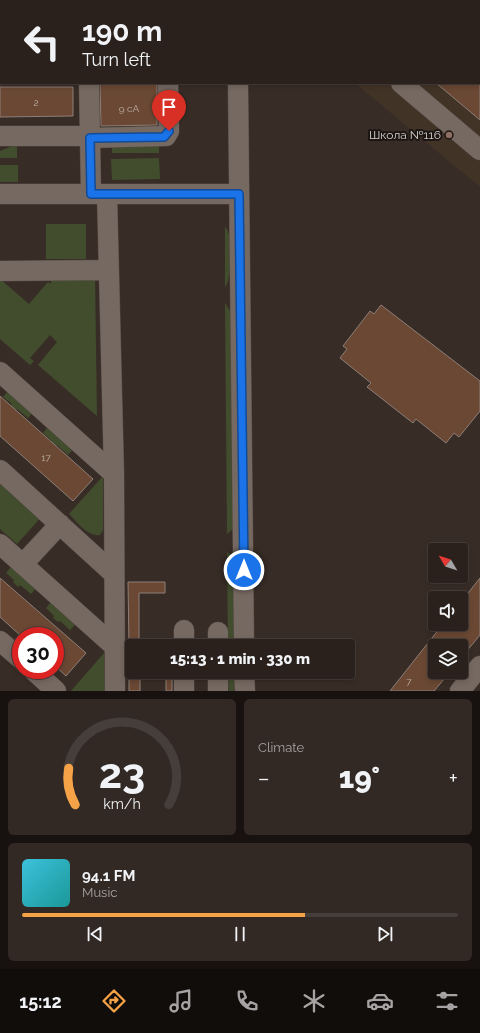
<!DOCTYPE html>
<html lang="en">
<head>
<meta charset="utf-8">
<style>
  :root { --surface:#2a211c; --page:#322925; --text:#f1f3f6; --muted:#a5a3a3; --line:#463e3b; --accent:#f5a346 }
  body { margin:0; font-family:Raleway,sans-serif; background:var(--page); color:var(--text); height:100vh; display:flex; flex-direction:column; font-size:15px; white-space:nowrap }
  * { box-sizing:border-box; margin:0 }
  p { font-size:13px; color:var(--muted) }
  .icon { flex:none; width:22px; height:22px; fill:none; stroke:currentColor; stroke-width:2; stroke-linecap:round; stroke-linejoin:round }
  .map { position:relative; height:691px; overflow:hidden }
  .details { display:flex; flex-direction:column; gap:8px; padding:8px; background:#17120f; flex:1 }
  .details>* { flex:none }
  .banner { position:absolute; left:0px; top:0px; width:480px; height:84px; box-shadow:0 2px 6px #0003,0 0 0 1px var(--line); background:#2a211c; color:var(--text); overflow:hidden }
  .needle { width:26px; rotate:309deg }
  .controls { position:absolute; left:428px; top:543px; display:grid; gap:8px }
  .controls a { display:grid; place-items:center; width:40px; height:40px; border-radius:4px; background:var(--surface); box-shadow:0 2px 6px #0003,0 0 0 1px var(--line); font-size:20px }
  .speed { position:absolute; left:12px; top:627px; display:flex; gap:8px; font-size:20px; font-weight:700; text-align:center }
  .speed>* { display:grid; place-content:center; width:52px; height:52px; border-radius:50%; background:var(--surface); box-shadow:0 2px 6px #0003,0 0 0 1px var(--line); line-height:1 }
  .speed .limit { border:6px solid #d22; background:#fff; color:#111 }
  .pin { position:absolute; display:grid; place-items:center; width:34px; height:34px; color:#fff; margin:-41px -17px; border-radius:50% 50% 50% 0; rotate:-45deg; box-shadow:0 0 4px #0007 }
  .pin .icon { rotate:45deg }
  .me { position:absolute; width:44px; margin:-22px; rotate:0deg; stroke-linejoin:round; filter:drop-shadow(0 0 3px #0008) }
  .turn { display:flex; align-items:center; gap:14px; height:84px; padding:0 16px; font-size:18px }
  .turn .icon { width:52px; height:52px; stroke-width:2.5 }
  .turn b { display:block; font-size:28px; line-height:34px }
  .big { font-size:30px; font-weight:800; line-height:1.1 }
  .details .tile { flex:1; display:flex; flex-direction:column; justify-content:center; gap:6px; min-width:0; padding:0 14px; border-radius:6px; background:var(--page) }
  .details .dial { align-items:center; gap:0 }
  .dial svg { height:104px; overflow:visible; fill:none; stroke:var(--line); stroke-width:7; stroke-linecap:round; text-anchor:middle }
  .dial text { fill:var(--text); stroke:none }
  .song { display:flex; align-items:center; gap:12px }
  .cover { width:48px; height:48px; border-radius:6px; background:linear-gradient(135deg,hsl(190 70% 55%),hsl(180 70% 35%)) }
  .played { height:4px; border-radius:2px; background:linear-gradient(90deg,var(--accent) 65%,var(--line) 65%) }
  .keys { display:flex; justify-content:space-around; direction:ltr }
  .heat { display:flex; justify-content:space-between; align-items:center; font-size:22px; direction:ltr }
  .details .tiles { flex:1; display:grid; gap:8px; grid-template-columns:1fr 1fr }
  .tile:last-child { grid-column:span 2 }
  .trip { position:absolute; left:125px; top:639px; width:230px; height:40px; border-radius:4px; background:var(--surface); box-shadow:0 2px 6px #0003,0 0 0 1px var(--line); font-weight:800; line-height:40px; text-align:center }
  .menu { display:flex; height:64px; justify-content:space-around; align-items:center; background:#110d0b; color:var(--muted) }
  .menu .icon { width:28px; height:28px }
  .menu .active { color:var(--accent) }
  .menu b { font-size:18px; color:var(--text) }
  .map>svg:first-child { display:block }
  .education { fill:#423327 }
  .green { fill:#414d2d }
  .building { fill:#6a4834; stroke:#8d7f78 }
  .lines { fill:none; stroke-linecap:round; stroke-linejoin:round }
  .minor-casing { stroke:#534944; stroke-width:21 }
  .minor { stroke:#766962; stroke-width:20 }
  .route-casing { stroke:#114b97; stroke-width:10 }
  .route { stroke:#1a73e8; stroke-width:7 }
  .education-dot { fill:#8d6e63; stroke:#1b1613; stroke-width:1.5 }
  .labels { text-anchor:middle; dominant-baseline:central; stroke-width:4; stroke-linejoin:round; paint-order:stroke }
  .number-label { font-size:10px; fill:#bcaea5 }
  .poi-label { font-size:12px; fill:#d7d0cb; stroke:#1b1613; text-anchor:end }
</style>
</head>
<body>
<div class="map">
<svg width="480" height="691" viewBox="0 0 480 691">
  <rect width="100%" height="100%" fill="#382c26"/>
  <path class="education" d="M275,0H480V187L355,83H479V1Z"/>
  <path class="green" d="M112,141H159V153H112Z
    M17,144V158H0V151Z
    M159,158L160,179L112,180L111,159Z
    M0,165H18V182H0Z
    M46,224H86V259H46Z
    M225,227C233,232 232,280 225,287Z
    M95,276L97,416L38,365L57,342L50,335L30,358L34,361L30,365L0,339V279L29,304L48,282L51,284V277Z
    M225,303L231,313L233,529L227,534Z
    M8,391L33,412L28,418L17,409L15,411L10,406L12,404L3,397Z
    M48,427L73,449L68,455L57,445L56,447L50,442L52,441L43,433Z
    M0,476L43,515L17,544L0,529Z
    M103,476V530L100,535C88,537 77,522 69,514Z
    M227,552L233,556L234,646H228Z
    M11,567L36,588L31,594L20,585L18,587L13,582L14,580L6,573Z
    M51,602L76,624L70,630L60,621L58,622L53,618L54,616L46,608Z
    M104,653L105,691H71Z
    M228,672H234V691H229Z"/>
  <path class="building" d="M100,83H157V125L101,126Z
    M436,83H480V120Z
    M0,87H73V116L0,117Z
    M381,305L480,381V411L459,437L454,433L446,443L416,419L413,423L367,387L371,383L340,358L347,349L343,346L370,311L374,314Z
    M0,396L93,479L73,501L0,436Z
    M0,578L86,653L66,676L55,666V636H21L0,617Z
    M480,578V635L461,658V646H435V672H450L434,691H390L443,624H461V602Z
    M128,582H165V593H139V646H129Z
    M129,672H140V691H129Z
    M166,672H172V691H166Z"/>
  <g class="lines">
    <g class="minor-casing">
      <path id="minor" d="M88,0V1
        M238,0V1
        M305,1L306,0
        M0,61H1
        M89,83L91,194
        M238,83L244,646
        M401,83L480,150
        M0,136H90
        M90,138L166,136L169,131L168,83
        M0,194H239
        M107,194L114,474L115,691
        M0,271L109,270
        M0,372L114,474
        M0,470L113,573
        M0,544L114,646
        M23,564L60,524
        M184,630V646
        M218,632V646
        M0,641L21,659
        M33,670L56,691
        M184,672V691
        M218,672V691
        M244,672L245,691
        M460,691L480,666"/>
    </g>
    <use href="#minor" class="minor"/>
  </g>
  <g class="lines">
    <g class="route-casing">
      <path id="route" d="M169,131L164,137L90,138L91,194H239L244,570"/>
    </g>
    <use href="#route" class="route"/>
  </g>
  <circle class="education-dot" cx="449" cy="135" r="4"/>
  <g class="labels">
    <g class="number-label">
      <text x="36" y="102">2</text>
      <text x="129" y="108">9 сА</text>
      <text x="46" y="457">17</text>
      <text x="409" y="681">7</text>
    </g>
    <g class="poi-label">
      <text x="441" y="135">Школа №116</text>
    </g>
  </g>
</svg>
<div class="controls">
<a><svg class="needle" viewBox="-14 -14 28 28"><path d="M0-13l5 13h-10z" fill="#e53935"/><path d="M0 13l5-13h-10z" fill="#a5a3a3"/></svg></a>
<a><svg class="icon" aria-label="sound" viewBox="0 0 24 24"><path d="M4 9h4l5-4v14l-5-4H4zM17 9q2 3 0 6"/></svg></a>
<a><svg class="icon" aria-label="layers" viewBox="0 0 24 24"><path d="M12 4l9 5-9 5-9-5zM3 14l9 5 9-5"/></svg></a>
</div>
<div class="speed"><div class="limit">30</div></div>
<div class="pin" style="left:169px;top:131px;background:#d93025"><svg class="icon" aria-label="arrive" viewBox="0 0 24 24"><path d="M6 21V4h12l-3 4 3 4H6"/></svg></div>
<svg class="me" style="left:244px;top:570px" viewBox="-20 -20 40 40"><circle r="17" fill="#1a73e8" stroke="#fff" stroke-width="3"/><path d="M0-11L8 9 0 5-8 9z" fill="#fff"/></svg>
<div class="trip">15:13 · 1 min · 330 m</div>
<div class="banner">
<div class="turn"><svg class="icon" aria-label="left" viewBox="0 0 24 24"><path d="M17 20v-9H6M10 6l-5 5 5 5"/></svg><div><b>190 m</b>Turn left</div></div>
</div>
</div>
<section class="details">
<div class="tiles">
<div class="tile dial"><svg viewBox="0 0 100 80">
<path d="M14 69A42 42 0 1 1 86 69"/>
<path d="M14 69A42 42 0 0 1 9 41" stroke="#f5a346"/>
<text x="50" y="56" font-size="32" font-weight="700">23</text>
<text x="50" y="72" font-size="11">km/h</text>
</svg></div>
<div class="tile"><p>Climate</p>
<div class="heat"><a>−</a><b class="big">19°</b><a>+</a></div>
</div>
<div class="tile">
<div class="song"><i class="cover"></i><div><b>94.1 FM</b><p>Music</p></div></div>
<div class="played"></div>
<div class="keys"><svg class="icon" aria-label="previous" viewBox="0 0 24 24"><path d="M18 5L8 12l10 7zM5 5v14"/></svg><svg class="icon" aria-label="pause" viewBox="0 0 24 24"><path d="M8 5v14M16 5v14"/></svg><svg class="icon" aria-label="next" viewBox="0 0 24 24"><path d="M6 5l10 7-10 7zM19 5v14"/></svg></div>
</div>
</div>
</section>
<nav class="menu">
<b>15:12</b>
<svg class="icon active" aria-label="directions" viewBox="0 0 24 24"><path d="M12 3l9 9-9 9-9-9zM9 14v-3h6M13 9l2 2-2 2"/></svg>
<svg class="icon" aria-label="music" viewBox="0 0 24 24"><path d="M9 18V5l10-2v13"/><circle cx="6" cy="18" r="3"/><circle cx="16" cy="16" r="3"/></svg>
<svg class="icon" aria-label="phone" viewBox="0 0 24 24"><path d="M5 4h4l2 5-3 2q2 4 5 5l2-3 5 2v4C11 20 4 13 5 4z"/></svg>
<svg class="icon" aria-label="climate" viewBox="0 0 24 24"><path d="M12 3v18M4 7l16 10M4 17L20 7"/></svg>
<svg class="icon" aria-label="car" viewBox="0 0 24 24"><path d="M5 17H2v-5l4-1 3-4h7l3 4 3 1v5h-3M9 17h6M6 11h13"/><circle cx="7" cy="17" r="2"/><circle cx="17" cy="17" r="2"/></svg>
<svg class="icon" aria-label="filters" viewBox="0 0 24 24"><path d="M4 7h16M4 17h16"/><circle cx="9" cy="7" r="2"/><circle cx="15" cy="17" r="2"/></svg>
</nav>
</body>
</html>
